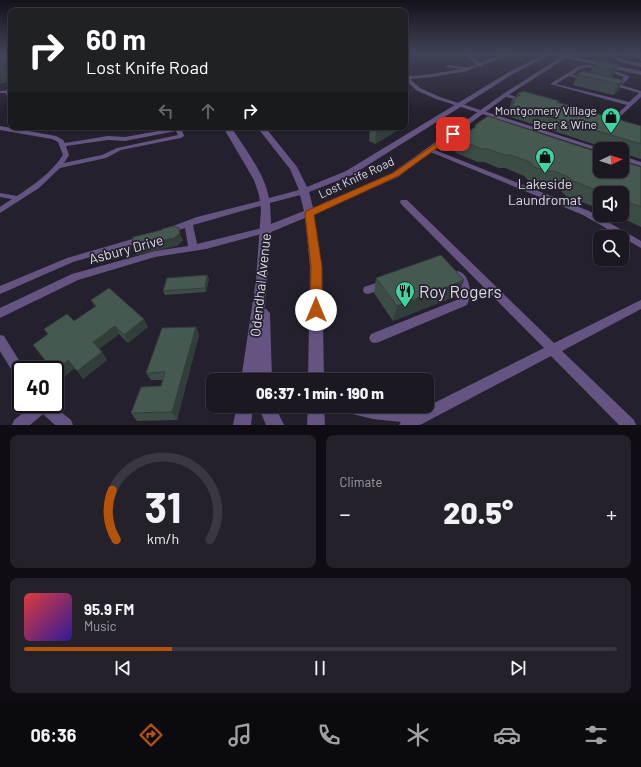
<!DOCTYPE html>
<html lang="en">
<head>
<meta charset="utf-8">
<style>
  :root { --surface:#1c1822; --page:#25212a; --text:#f1f3f6; --muted:#a0a0a5; --line:#3a3740; --accent:#b45309 }
  body { margin:0; font-family:Barlow,sans-serif; background:var(--page); color:var(--text); height:100vh; display:flex; flex-direction:column; font-size:15px; white-space:nowrap }
  * { box-sizing:border-box; margin:0 }
  p { font-size:13px; color:var(--muted) }
  .icon { flex:none; width:22px; height:22px; fill:none; stroke:currentColor; stroke-width:2; stroke-linecap:round; stroke-linejoin:round }
  .map { position:relative; height:425px; overflow:hidden }
  .details { display:flex; flex-direction:column; gap:10px; padding:10px; background:#0f0d13; flex:1 }
  .details>* { flex:none }
  .guide { position:absolute; left:8px; top:8px; width:400px; height:122px; border-radius:8px; box-shadow:0 1px 3px #0004,0 0 0 1px var(--line); background:#202124; color:#fff; overflow:hidden }
  .needle { width:26px; rotate:86deg }
  .fabs { position:absolute; left:593px; top:142px; display:grid; gap:8px }
  .fabs a { display:grid; place-items:center; width:36px; height:36px; border-radius:8px; background:var(--surface); box-shadow:0 1px 3px #0004,0 0 0 1px var(--line); font-size:20px }
  .speed { position:absolute; left:12px; top:361px; display:flex; gap:8px; font-size:20px; font-weight:700; text-align:center }
  .speed>* { display:grid; place-content:center; width:52px; height:52px; border-radius:50%; background:var(--surface); box-shadow:0 1px 3px #0004,0 0 0 1px var(--line); line-height:1 }
  .speed .limit { border:2px solid #111; border-radius:6px; background:#fff; color:#111 }
  .pin { position:absolute; display:grid; place-items:center; width:34px; height:34px; color:#fff; margin:-17px; border-radius:8px; box-shadow:0 2px 6px #0006 }
  .me { position:absolute; width:44px; margin:-22px; rotate:0deg; stroke-linejoin:round; filter:drop-shadow(0 0 3px #0008) }
  .turn { display:flex; align-items:center; gap:14px; height:84px; padding:0 12px; font-size:18px }
  .turn .icon { width:52px; height:52px; stroke-width:2.5 }
  .turn b { display:block; font-size:28px; line-height:34px }
  .lanes { display:flex; align-items:center; height:38px; padding:0 12px; background:#0003; justify-content:center; gap:20px; direction:ltr }
  .lanes .off { opacity:.35 }
  .big { font-size:30px; font-weight:800; line-height:1.1 }
  .details .tile { flex:1; display:flex; flex-direction:column; justify-content:center; gap:6px; min-width:0; padding:0 14px; border-radius:8px; background:var(--page) }
  .details .dial { align-items:center; gap:0 }
  .dial svg { height:104px; overflow:visible; fill:none; stroke:var(--line); stroke-width:7; stroke-linecap:round; text-anchor:middle }
  .dial text { fill:var(--text); stroke:none }
  .song { display:flex; align-items:center; gap:12px }
  .cover { width:48px; height:48px; border-radius:6px; background:linear-gradient(135deg,hsl(0 70% 55%),hsl(250 70% 35%)) }
  .played { height:4px; border-radius:2px; background:linear-gradient(90deg,var(--accent) 25%,var(--line) 25%) }
  .keys { display:flex; justify-content:space-around; direction:ltr }
  .heat { display:flex; justify-content:space-between; align-items:center; font-size:22px; direction:ltr }
  .details .tiles { flex:1; display:grid; gap:10px; grid-template-columns:1fr 1fr }
  .tile:last-child { grid-column:span 2 }
  .trip { position:absolute; left:206px; top:373px; width:228px; height:40px; border-radius:8px; background:var(--surface); box-shadow:0 1px 3px #0004,0 0 0 1px var(--line); font-weight:800; line-height:40px; text-align:center }
  .tabs { display:flex; height:64px; justify-content:space-around; align-items:center; background:#0b0a0e; color:var(--muted) }
  .tabs .icon { width:28px; height:28px }
  .tabs .selected { color:var(--accent) }
  .tabs b { font-size:18px; color:var(--text) }
  .map>svg:first-child { display:block }
  .lines { fill:none; stroke-linecap:round; stroke-linejoin:round }
  .service { fill:#655481; fill-rule:evenodd }
  .minor { fill:#655481; fill-rule:evenodd }
  .tertiary { fill:#655481; fill-rule:evenodd }
  .wall { fill:#3c4d46 }
  .shaded-wall { fill:#313e39 }
  .building { fill:#465951; stroke:#313e39 }
  .route { fill:#b45309; stroke:#753606 }
  .labels { text-anchor:middle; dominant-baseline:central; stroke-width:3.5; stroke-linejoin:round; paint-order:stroke }
  .far-poi-label { font-size:12px; fill:#dedbe4; stroke:#25202e; text-anchor:end }
  .far-street-label { font-size:12px; fill:#dedbe4; stroke:#25202e }
  .poi-label { font-size:14px; fill:#dedbe4; stroke:#25202e }
  .street-label { font-size:14px; fill:#dedbe4; stroke:#25202e }
  .near-poi-label { font-size:17px; fill:#dedbe4; stroke:#25202e; text-anchor:start }
</style>
</head>
<body>
<div class="map">
<svg width="641" height="425" viewBox="0 0 641 425">
  <rect width="100%" height="100%" fill="#25202e"/>
  <g class="lines">
    <path class="service" d="M463,54H468L480,63L503,54H509L483,65L482,67L479,66L469,70L468,71L432,77L410,79L420,88L440,97L602,149H600V152L598,151L436,99L416,90L405,79V77L432,74L461,69L446,67L447,65C460,66 464,69 477,65Z
      M589,65L615,71L629,76V78L621,85L641,91V97L610,126L605,125L627,105L550,84L579,66ZM589,67L613,73L624,77L617,84L611,83L609,84L639,93L629,102L556,84L569,76L588,80V78L572,75L581,68Z
      M9,90H11V96L6,95V93H0V91Z
      M503,94H507L528,101L526,102L503,96Z
      M0,126L56,136L63,140L65,143L108,136L125,137L175,128L174,127L181,128L184,136L181,138L121,150L106,158L60,168L39,188L0,213V207L12,199L0,197V193L17,196C35,184 51,173 63,155L58,142L52,139L0,130ZM176,131L178,135L117,148L102,155L64,163L69,155L66,146L108,140L125,141Z
      M430,148L589,211L641,241V248L583,215L428,151V149Z
      M622,156L641,162V166L622,160Z
      M264,200H267L268,202L267,204L193,225L197,244L266,227L269,228L270,230L269,232L206,249L155,257L78,280L0,318V308L72,274L155,251L188,246L185,228L168,234L165,233L164,231L165,229L197,217Z
      M401,200H407L554,343L641,300V309L562,351L634,420L636,425H619L551,356L420,425H399L401,422L373,419L340,411L338,406H380L420,410L544,348L401,204L400,202Z
      M143,236L146,237L147,239L146,241L73,262L0,294V286L67,258Z
      M458,271C471,275 472,295 467,305L379,342L375,343L371,342L369,338L371,334L459,299L460,288L453,275L455,272Z
      M385,280L389,281L390,284L389,287L368,294L364,293L363,290L364,287Z
      M0,335L4,336L25,370H21V381L17,379L0,351Z
      M34,404H51L71,420L73,425H55L43,414L30,425H12L14,420Z"/>
    <path class="minor" d="M607,54H613L624,60L641,63V67L620,62Z"/>
    <path class="tertiary" d="M545,54H552L513,74L352,175L309,192L313,208L392,173L503,94L561,57V55L571,54L569,56L641,71V75L566,58L507,96L398,177L314,214L322,267L324,380H308L310,267L305,218L271,232L265,308L270,313L272,380H241L256,280L261,210L259,195L254,180L223,127H231C245,149 264,172 269,198L299,190L290,169L257,127H265L297,167L307,187L346,171L509,72ZM300,195L304,211L271,224L270,203Z
      M237,406H253L251,425H233Z
      M258,406H275L284,425H266Z
      M308,406H324L325,425H307Z"/>
  </g>
  <path class="wall" d="M628,54H641V60L626,57Z
    M619,65L614,75L611,78L623,80L618,91L613,95L573,85L577,75L590,73L593,66Z
    M517,94L559,101L558,103L641,126V159L622,153V149H609L507,116L512,100L516,98Z
    M475,125L641,167V227L631,222L614,215H622V193H600V209L566,196L561,191L547,185H539L528,180L524,176L505,168H499L484,162H478L456,153L454,149L458,136L474,128Z
    M372,127H400V129L375,144L369,141L370,128Z
    M207,275L209,279L206,292L165,295L163,291Z
    M376,278L459,295L393,321L374,293Z
    M91,300L148,327L128,343L119,334L99,349L107,360L83,379L75,368L61,379L74,321L95,307Z
    M196,327L199,335L177,420L137,421L131,413L161,386L163,380H151L146,373Z"/>
  <path class="shaded-wall" d="M11,58V81L0,84V63Z
    M619,65L614,75L607,80L612,70Z
    M623,80L618,91L613,95L619,84Z
    M384,127H400V129L375,144L376,131Z
    M180,233L183,241L177,246L136,255L132,247Z
    M207,275L209,279L206,292L205,288Z
    M464,280L459,295L393,321L397,306Z
    M144,319L148,327L128,343L124,335Z
    M115,326L119,334L98,350L93,342Z
    M196,327L199,335L177,420L172,412Z
    M102,352L107,360L83,379L77,371Z
    M68,360L75,368L61,379L55,372V371Z"/>
  <path class="building" d="M0,54H11V58L0,63Z
    M601,61L619,65L612,70L593,66Z
    M582,71L623,80L619,84L577,75Z
    M523,91L559,101L557,102L641,126V144L511,105L515,102L512,100L520,95L517,94Z
    M488,116L600,153V171H622V161L641,167V207L622,200V193H603L573,181L568,177L554,171H546L534,167L530,162L510,155H504L488,149H482L460,140L458,136L476,127L475,125Z
    M372,127H384L376,131L370,128Z
    M173,226L179,228L180,233L174,238L132,247L133,237L162,230V229Z
    M441,255L464,280L397,306L376,278Z
    M207,275L205,288L163,291L167,278Z
    M109,288L144,319L124,335L115,326L93,342L102,352L77,371L68,360L55,371V370H53L33,345L48,334L44,329L67,314L74,321L96,306L91,300Z
    M196,327L172,412L131,413L141,387L161,386L165,372L146,373L162,328Z"/>
  <linearGradient id="sky" x2="0" y2="1"><stop stop-color="#141219"/><stop offset="0.47" stop-color="#404257"/><stop offset="1" stop-color="#404257" stop-opacity="0"/></linearGradient>
  <rect width="641" height="114" fill="url(#sky)"/>
  <path class="route" d="M451,133L457,134L398,176L314,215L322,267V310L320,313L316,315L312,313L310,310L311,267L305,214L306,211L393,173Z"/>
  <defs>
    <g id="shop-pin" transform="scale(1)"><path d="M0 17L-7.5 6A9.5 9.5 0 1 1 7.5 6Z" fill="#3fd4a2" stroke="#25202e"/><path d="M-5-2.5h2.3a2.7 3.5 0 0 1 5.4 0H5L5.5 6h-11ZM-1.5-2.5h3a1.5 2.3 0 0 0-3 0Z" fill="#111"/></g>
    <g id="restaurant-pin" transform="scale(1)"><path d="M0 17L-7.5 6A9.5 9.5 0 1 1 7.5 6Z" fill="#3fd4a2" stroke="#25202e"/><path d="M-5-6h1v4h1v-4h1v4h1v-4h1v5L-1.5 .5V6h-2V.5L-5-1ZM5-6V6H3V1.5H1.5Q1.5-4 5-6Z" fill="#111"/></g>
  </defs>
  <g fill-rule="evenodd">
    <use href="#shop-pin" x="611" y="117"/>
    <use href="#shop-pin" x="545" y="157"/>
    <use href="#restaurant-pin" x="405" y="291"/>
  </g>
  <g class="labels">
    <g class="far-poi-label">
      <text x="597" y="110">Montgomery Village<tspan x="597" dy="14">Beer &amp; Wine</tspan></text>
    </g>
    <g class="far-street-label">
      <text transform="translate(356 177) rotate(-25)">Lost Knife Road</text>
    </g>
    <g class="poi-label">
      <text x="545" y="183">Lakeside<tspan x="545" dy="16">Laundromat</tspan></text>
    </g>
    <g class="street-label">
      <text transform="translate(126 249) rotate(-15)">Asbury Drive</text>
      <text transform="translate(260 285) rotate(-84)">Odendhal Avenue</text>
    </g>
    <g class="near-poi-label">
      <text x="419" y="291">Roy Rogers</text>
    </g>
  </g>
</svg>
<div class="fabs">
<a><svg class="needle" viewBox="-14 -14 28 28"><path d="M0-13l5 13h-10z" fill="#e53935"/><path d="M0 13l5-13h-10z" fill="#a0a0a5"/></svg></a>
<a><svg class="icon" aria-label="sound" viewBox="0 0 24 24"><path d="M4 9h4l5-4v14l-5-4H4zM17 9q2 3 0 6"/></svg></a>
<a><svg class="icon" aria-label="search" viewBox="0 0 24 24"><circle cx="10" cy="10" r="6"/><path d="M15 15l6 6"/></svg></a>
</div>
<div class="speed"><div class="limit">40</div></div>
<div class="pin" style="left:453px;top:134px;background:#d93025"><svg class="icon" aria-label="arrive" viewBox="0 0 24 24"><path d="M6 21V4h12l-3 4 3 4H6"/></svg></div>
<svg class="me" style="left:316px;top:310px" viewBox="-20 -20 40 40"><circle r="19" fill="#fff"/><path d="M0-13L10 11 0 6-10 11z" fill="#b45309"/></svg>
<div class="trip">06:37 · 1 min · 190 m</div>
<div class="guide">
<div class="turn"><svg class="icon" aria-label="right" viewBox="0 0 24 24"><path d="M7 20v-9h11M14 6l5 5-5 5"/></svg><div><b>60 m</b>Lost Knife Road</div></div>
<div class="lanes"><svg class="icon off" aria-label="left" viewBox="0 0 24 24"><path d="M17 20v-9H6M10 6l-5 5 5 5"/></svg><svg class="icon off" aria-label="ahead" viewBox="0 0 24 24"><path d="M12 20V5M6 11l6-6 6 6"/></svg><svg class="icon" aria-label="right" viewBox="0 0 24 24"><path d="M7 20v-9h11M14 6l5 5-5 5"/></svg></div>
</div>
</div>
<section class="details">
<div class="tiles">
<div class="tile dial"><svg viewBox="0 0 100 80">
<path d="M14 69A42 42 0 1 1 86 69"/>
<path d="M14 69A42 42 0 0 1 11 31" stroke="#b45309"/>
<text x="50" y="56" font-size="32" font-weight="700">31</text>
<text x="50" y="72" font-size="11">km/h</text>
</svg></div>
<div class="tile"><p>Climate</p>
<div class="heat"><a>−</a><b class="big">20.5°</b><a>+</a></div>
</div>
<div class="tile">
<div class="song"><i class="cover"></i><div><b>95.9 FM</b><p>Music</p></div></div>
<div class="played"></div>
<div class="keys"><svg class="icon" aria-label="previous" viewBox="0 0 24 24"><path d="M18 5L8 12l10 7zM5 5v14"/></svg><svg class="icon" aria-label="pause" viewBox="0 0 24 24"><path d="M8 5v14M16 5v14"/></svg><svg class="icon" aria-label="next" viewBox="0 0 24 24"><path d="M6 5l10 7-10 7zM19 5v14"/></svg></div>
</div>
</div>
</section>
<nav class="tabs">
<b>06:36</b>
<svg class="icon selected" aria-label="directions" viewBox="0 0 24 24"><path d="M12 3l9 9-9 9-9-9zM9 14v-3h6M13 9l2 2-2 2"/></svg>
<svg class="icon" aria-label="music" viewBox="0 0 24 24"><path d="M9 18V5l10-2v13"/><circle cx="6" cy="18" r="3"/><circle cx="16" cy="16" r="3"/></svg>
<svg class="icon" aria-label="phone" viewBox="0 0 24 24"><path d="M5 4h4l2 5-3 2q2 4 5 5l2-3 5 2v4C11 20 4 13 5 4z"/></svg>
<svg class="icon" aria-label="climate" viewBox="0 0 24 24"><path d="M12 3v18M4 7l16 10M4 17L20 7"/></svg>
<svg class="icon" aria-label="car" viewBox="0 0 24 24"><path d="M5 17H2v-5l4-1 3-4h7l3 4 3 1v5h-3M9 17h6M6 11h13"/><circle cx="7" cy="17" r="2"/><circle cx="17" cy="17" r="2"/></svg>
<svg class="icon" aria-label="filters" viewBox="0 0 24 24"><path d="M4 7h16M4 17h16"/><circle cx="9" cy="7" r="2"/><circle cx="15" cy="17" r="2"/></svg>
</nav>
</body>
</html>
